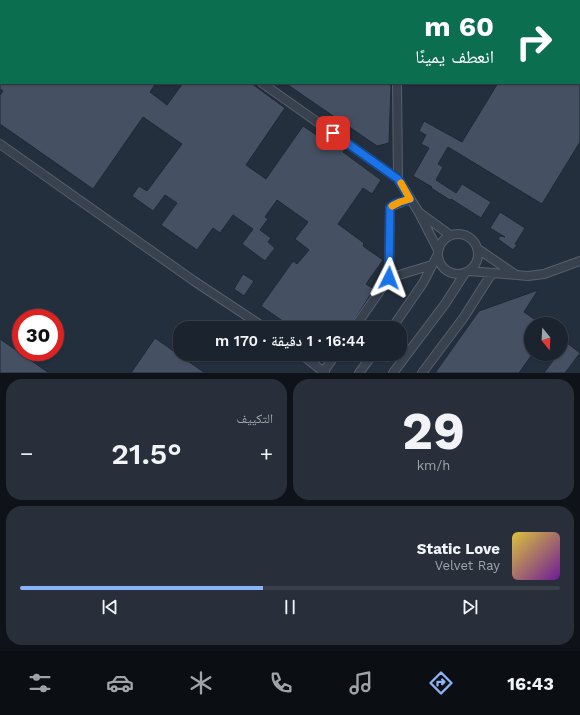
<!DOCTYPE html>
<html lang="ar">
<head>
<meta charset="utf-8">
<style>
  :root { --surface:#1b232e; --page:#282f3a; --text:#f1f3f6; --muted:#a0a4aa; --line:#39404a; --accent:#8ab4f8 }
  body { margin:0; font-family:"Work Sans","Noto Naskh Arabic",sans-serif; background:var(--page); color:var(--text); direction:rtl; height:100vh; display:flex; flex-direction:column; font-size:15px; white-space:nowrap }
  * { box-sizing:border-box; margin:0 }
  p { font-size:13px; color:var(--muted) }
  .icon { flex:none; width:22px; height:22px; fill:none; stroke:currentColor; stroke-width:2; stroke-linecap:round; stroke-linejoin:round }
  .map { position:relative; height:373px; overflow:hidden; direction:ltr }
  .panel { display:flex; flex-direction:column; gap:6px; padding:6px; background:#0f1319; flex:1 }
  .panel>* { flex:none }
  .banner { position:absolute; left:0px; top:0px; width:580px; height:84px; box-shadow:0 1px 3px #0004,0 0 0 1px var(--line); direction:rtl; background:#0b6e4f; color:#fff; overflow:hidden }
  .needle { width:26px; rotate:162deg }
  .controls { position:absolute; left:524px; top:317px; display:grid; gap:8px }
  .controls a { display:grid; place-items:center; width:44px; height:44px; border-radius:50%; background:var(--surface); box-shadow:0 1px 3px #0004,0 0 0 1px var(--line); font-size:20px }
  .speed { position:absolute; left:12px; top:309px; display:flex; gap:8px; font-size:20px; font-weight:700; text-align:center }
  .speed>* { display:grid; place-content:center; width:52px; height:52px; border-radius:50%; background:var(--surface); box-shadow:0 1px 3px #0004,0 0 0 1px var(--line); line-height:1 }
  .speed .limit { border:6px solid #d22; background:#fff; color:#111 }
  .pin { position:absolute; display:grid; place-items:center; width:34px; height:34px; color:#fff; margin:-17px; border-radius:8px; box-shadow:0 2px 6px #0006 }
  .me { position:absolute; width:44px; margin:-22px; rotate:3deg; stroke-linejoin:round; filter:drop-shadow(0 0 3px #0008) }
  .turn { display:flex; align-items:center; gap:14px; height:84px; padding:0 20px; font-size:18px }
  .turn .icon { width:52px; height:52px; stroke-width:2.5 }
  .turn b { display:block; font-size:28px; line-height:34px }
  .big { font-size:30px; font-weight:600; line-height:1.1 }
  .panel .widget { flex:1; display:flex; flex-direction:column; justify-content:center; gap:6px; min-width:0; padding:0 14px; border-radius:16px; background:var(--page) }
  .panel .dial { align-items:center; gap:0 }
  .dial b { font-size:52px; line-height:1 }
  .song { display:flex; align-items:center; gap:12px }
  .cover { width:48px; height:48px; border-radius:6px; background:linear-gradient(135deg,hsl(50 70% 55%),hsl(280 70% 35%)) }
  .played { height:4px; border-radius:2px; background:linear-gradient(90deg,var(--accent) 45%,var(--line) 45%) }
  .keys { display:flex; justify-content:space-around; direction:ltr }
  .heat { display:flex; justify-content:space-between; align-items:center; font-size:22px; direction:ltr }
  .panel .tiles { flex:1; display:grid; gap:6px; grid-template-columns:1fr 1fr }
  .widget:last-child { grid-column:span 2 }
  .trip { position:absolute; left:173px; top:321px; width:234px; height:40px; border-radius:16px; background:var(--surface); box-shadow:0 1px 3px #0004,0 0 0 1px var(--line); font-weight:600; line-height:40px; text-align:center; direction:rtl }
  .tab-bar { display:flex; height:64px; justify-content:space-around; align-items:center; background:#0b0e12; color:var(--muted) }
  .tab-bar .icon { width:28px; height:28px }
  .tab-bar .active { color:var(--accent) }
  .tab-bar b { font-size:18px; color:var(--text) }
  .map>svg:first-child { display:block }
  .building { fill:#455162; stroke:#1f2835 }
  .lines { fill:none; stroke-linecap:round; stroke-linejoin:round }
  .minor-casing { stroke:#565f6c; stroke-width:10 }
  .minor { stroke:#38414e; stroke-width:8 }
  .route-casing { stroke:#114b97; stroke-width:10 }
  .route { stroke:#1a73e8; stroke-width:7 }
  .slow { stroke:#f59e0b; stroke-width:7 }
</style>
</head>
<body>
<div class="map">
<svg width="580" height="373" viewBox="0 0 580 373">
  <rect width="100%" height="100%" fill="#242f3e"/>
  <path class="building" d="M0,83H156L150,92L167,105L183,83H251L285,108L246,165L266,179L303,126L324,140L327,136L345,149L343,152L381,180L372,194L363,188L338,224L364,243L363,246L383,260L366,284L374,289L349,328H293L261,306L293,261L297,264L309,250L295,239L308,222L277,200L265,217L268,219L260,230L271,238L268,242L275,248L265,261L242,244L253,229L233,215L220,233L213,228L197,250L161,225L177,203L165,195L153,211L132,196L139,186L147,191L182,144L143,117L93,189L0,124V95L3,91L0,89Z
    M285,83H387L391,85L389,143L377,146Z
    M498,83H580V142L542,204L448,147L438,164L443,167L436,180L456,193L462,184L491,202L481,218L451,199L450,200L431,188L432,187L413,176L429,148L421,144L426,135L419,131L424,121L462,142Z
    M500,212L525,228L515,244L517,245L513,250L498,239L500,236L505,237L490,228Z
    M243,274L254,281L244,296L234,289Z
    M538,290L524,312L541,324H531V356L519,373H435L479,311Z
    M155,338L205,373H131Z
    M0,339L49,373H0Z
    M566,342L580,353L565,373H544L558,354H561V349Z"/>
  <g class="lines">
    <g class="minor-casing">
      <path id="minor" d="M144,0L146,1
        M401,1V0
        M262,83L398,179L418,211L438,250
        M397,83L398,179
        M0,144L194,281L265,328
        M420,213L450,235
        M438 254a20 20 0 1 1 40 0a20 20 0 1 1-40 0Z
        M478,249L516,275
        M470,271L528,276L544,274L580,261
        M389,278L432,265
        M354,328L389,278L390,208L394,205L410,199
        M392,328L423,283L438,254
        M301,354L325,373
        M324,371L336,354
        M359,373L373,354
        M393,373L445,304L465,273
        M422,373L464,317L492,273"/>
    </g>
    <use href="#minor" class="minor"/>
  </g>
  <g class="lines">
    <g class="route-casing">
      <path id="route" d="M333,133L398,179L410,199L394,204L390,208L389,278"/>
    </g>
    <use href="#route" class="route"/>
    <path class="slow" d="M392,206L400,202L410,199L401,183"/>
  </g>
</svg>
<div class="controls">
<a><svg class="needle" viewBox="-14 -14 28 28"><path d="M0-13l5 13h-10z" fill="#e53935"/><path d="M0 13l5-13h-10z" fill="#a0a4aa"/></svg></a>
</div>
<div class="speed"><div class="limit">30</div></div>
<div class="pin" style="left:333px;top:133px;background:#d93025"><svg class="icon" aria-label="arrive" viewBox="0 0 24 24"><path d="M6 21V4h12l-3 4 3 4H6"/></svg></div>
<svg class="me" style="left:389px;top:278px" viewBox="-20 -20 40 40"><path d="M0-17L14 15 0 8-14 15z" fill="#1a73e8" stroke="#fff" stroke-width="4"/></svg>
<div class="trip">16:44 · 1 دقيقة · 170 m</div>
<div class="banner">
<div class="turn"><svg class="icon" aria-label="right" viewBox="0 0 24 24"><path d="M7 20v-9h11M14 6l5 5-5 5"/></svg><div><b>60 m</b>انعطف يمينًا</div></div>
</div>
</div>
<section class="panel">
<div class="tiles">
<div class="widget dial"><b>29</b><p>km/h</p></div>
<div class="widget"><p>التكييف</p>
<div class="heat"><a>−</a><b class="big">21.5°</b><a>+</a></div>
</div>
<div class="widget">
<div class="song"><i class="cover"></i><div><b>Static Love</b><p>Velvet Ray</p></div></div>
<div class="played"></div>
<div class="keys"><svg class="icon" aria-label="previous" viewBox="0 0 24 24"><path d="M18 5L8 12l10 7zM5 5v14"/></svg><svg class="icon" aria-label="pause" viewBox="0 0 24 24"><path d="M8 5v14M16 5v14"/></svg><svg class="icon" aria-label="next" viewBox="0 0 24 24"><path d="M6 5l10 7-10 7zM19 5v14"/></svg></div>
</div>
</div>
</section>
<nav class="tab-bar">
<b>16:43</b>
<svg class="icon active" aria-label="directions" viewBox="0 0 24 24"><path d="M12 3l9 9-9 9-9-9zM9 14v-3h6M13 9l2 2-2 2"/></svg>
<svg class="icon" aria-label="music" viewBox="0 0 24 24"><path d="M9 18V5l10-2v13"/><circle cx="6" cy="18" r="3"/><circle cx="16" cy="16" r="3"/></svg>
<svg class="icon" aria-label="phone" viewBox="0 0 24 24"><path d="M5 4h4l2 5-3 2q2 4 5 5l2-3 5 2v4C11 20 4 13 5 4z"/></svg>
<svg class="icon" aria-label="climate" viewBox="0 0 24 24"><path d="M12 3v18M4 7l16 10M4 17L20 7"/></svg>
<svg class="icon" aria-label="car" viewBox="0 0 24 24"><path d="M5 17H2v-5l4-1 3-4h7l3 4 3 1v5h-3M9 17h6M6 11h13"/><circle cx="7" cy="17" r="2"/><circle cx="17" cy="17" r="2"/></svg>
<svg class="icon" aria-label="filters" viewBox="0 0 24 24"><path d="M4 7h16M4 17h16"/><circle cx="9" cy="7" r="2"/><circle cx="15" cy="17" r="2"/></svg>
</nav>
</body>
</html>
